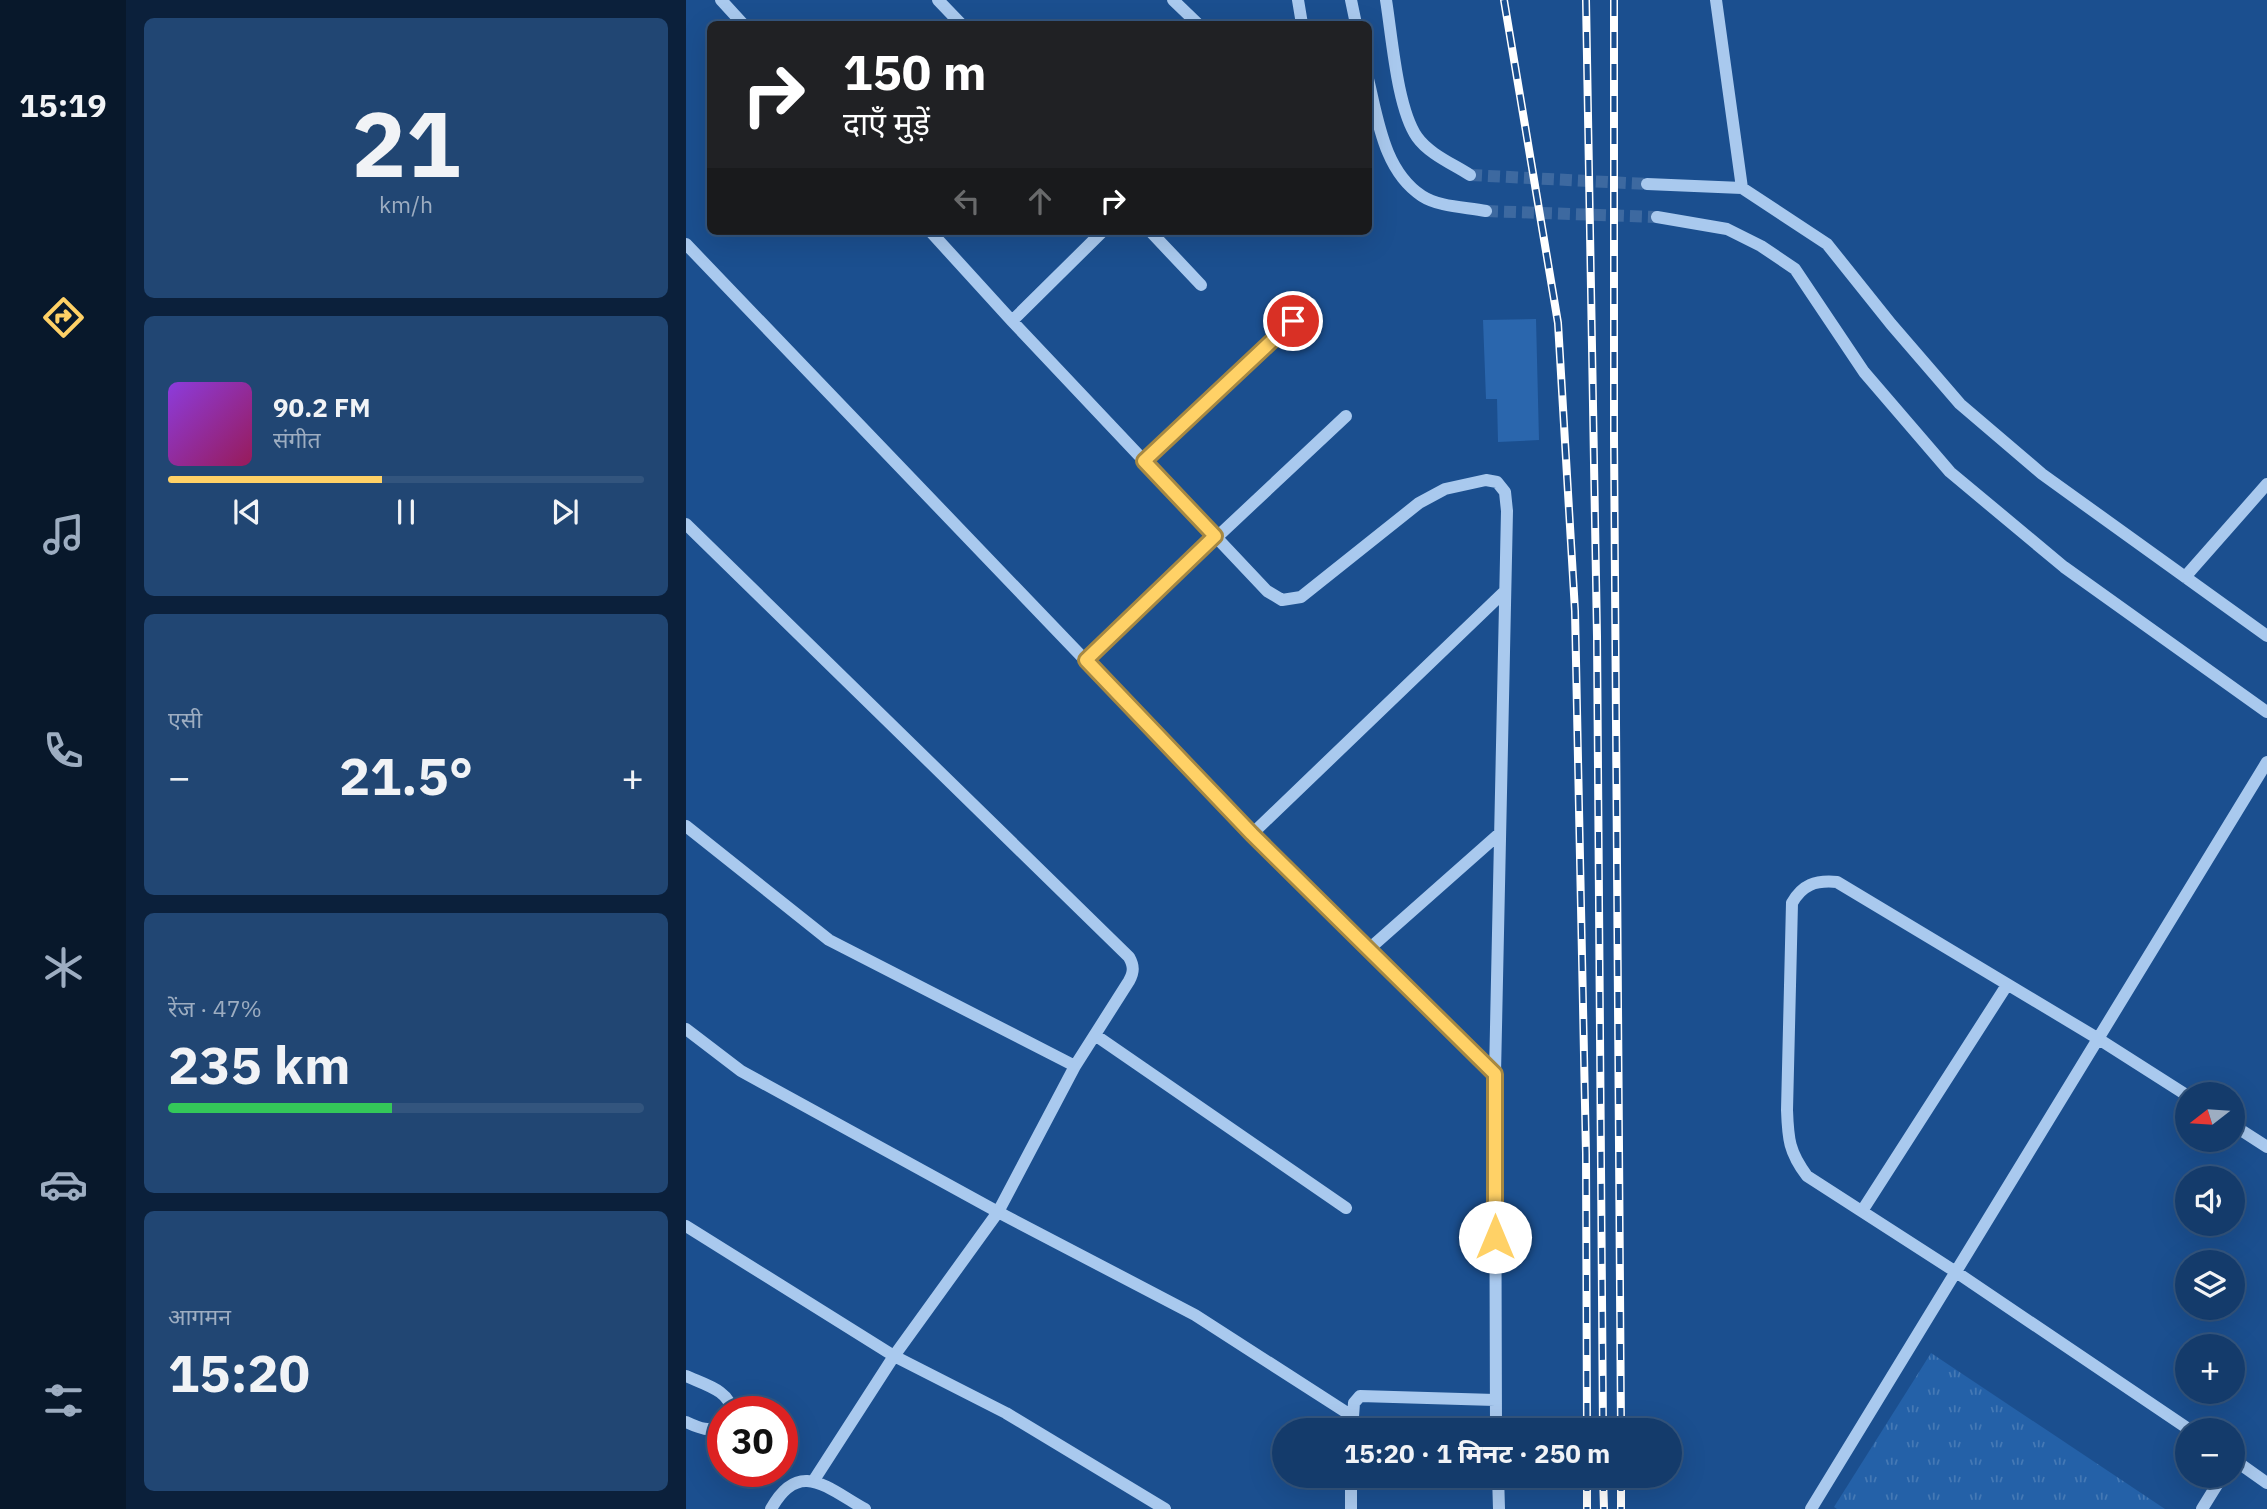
<!DOCTYPE html>
<html lang="hi">
<head>
<meta charset="utf-8">
<style>
  :root { --surface:#143b6b; --page:#214673; --text:#f1f3f6; --muted:#9dadc1; --line:#33557e; --accent:#ffd166 }
  body { margin:0; font-family:"IBM Plex Sans","Noto Sans Devanagari",sans-serif; background:var(--page); color:var(--text); height:100vh; display:flex; flex-direction:column; font-size:26px; white-space:nowrap }
  * { box-sizing:border-box; margin:0 }
  p { font-size:23px; color:var(--muted) }
  .icon { flex:none; width:38px; height:38px; fill:none; stroke:currentColor; stroke-width:2; stroke-linecap:round; stroke-linejoin:round }
  .map { position:relative; flex:1; overflow:hidden }
  .details { display:flex; flex-direction:column; gap:18px; padding:18px; background:#0b203b; width:560px }
  .details>* { flex:none }
  .top-card { position:absolute; left:21px; top:21px; width:665px; height:214px; border-radius:10px; box-shadow:0 7px 28px #0002,0 0 0 2px var(--line); background:#202124; color:#fff; overflow:hidden }
  .needle { width:46px; rotate:253deg }
  .fabs { position:absolute; left:1489px; top:1082px; display:grid; gap:14px }
  .fabs a { display:grid; place-items:center; width:70px; height:70px; border-radius:50%; background:var(--surface); box-shadow:0 7px 28px #0002,0 0 0 2px var(--line); font-size:35px }
  .speed { position:absolute; left:21px; top:1396px; display:flex; gap:14px; font-size:35px; font-weight:700; text-align:center }
  .speed>* { display:grid; place-content:center; width:91px; height:91px; border-radius:50%; background:var(--surface); box-shadow:0 7px 28px #0002,0 0 0 2px var(--line); line-height:1 }
  .speed .limit { border:10px solid #d22; background:#fff; color:#111 }
  .pin { position:absolute; display:grid; place-items:center; width:60px; height:60px; color:#fff; margin:-30px; border:4px solid #fff; border-radius:50%; box-shadow:0 2px 7px #0007 }
  .me { position:absolute; width:77px; margin:-38px; rotate:0deg; stroke-linejoin:round; filter:drop-shadow(0 0 5px #0008) }
  .turn { display:flex; align-items:center; gap:24px; height:147px; padding:0 21px; font-size:32px }
  .turn .icon { width:91px; height:91px; stroke-width:2.5 }
  .turn b { display:block; font-size:49px; line-height:60px }
  .lanes { display:flex; align-items:center; height:66px; padding:0 21px; background:#0003; justify-content:center; gap:35px; direction:ltr }
  .lanes .off { opacity:.35 }
  .big { font-size:52px; font-weight:700; line-height:1.1 }
  .details .card { flex:1; display:flex; flex-direction:column; justify-content:center; gap:10px; min-width:0; padding:0 24px; border-radius:10px; background:var(--page) }
  .details .dial { align-items:center; gap:0 }
  .dial b { font-size:91px; line-height:1 }
  .song { display:flex; align-items:center; gap:21px }
  .cover { width:84px; height:84px; border-radius:10px; background:linear-gradient(135deg,hsl(270 70% 55%),hsl(330 70% 35%)) }
  .played { height:7px; border-radius:4px; background:linear-gradient(90deg,var(--accent) 45%,var(--line) 45%) }
  .keys { display:flex; justify-content:space-around; direction:ltr }
  .heat { display:flex; justify-content:space-between; align-items:center; font-size:38px; direction:ltr }
  .charge { height:10px; border-radius:5px; background:linear-gradient(90deg,#34c759 47%,var(--line) 0) }
  .trip { position:absolute; left:586px; top:1418px; width:410px; height:70px; border-radius:35px; background:var(--surface); box-shadow:0 7px 28px #0002,0 0 0 2px var(--line); font-weight:700; line-height:70px; text-align:center }
  main { display:flex; flex:1; min-height:0 }
  .tabs { display:flex; flex-direction:column; width:126px; justify-content:space-around; align-items:center; background:#08182b; color:var(--muted) }
  .tabs .icon { width:49px; height:49px }
  .tabs .active { color:var(--accent) }
  .tabs b { font-size:32px; color:var(--text) }
  .map>svg:first-child { display:block }
  .grass { fill:url(#grass-tufts) }
  .building { fill:#2a66ad }
  .lines { fill:none; stroke-linecap:round; stroke-linejoin:round }
  .minor-tunnel { stroke:#3d69a0; stroke-width:12; stroke-dasharray:12 6; stroke-linecap:butt }
  .minor { stroke:#a9c9ee; stroke-width:12 }
  .rail-casing { stroke:#fff; stroke-width:8 }
  .rail { stroke:#1b4f8f; stroke-width:5; stroke-dasharray:16; stroke-linecap:butt }
  .route-casing { stroke:#a68842; stroke-width:18 }
  .route { stroke:#ffd166; stroke-width:12 }
</style>
</head>
<body>
<main>
<nav class="tabs">
<b>15:19</b>
<svg class="icon active" aria-label="directions" viewBox="0 0 24 24"><path d="M12 3l9 9-9 9-9-9zM9 14v-3h6M13 9l2 2-2 2"/></svg>
<svg class="icon" aria-label="music" viewBox="0 0 24 24"><path d="M9 18V5l10-2v13"/><circle cx="6" cy="18" r="3"/><circle cx="16" cy="16" r="3"/></svg>
<svg class="icon" aria-label="phone" viewBox="0 0 24 24"><path d="M5 4h4l2 5-3 2q2 4 5 5l2-3 5 2v4C11 20 4 13 5 4z"/></svg>
<svg class="icon" aria-label="climate" viewBox="0 0 24 24"><path d="M12 3v18M4 7l16 10M4 17L20 7"/></svg>
<svg class="icon" aria-label="car" viewBox="0 0 24 24"><path d="M5 17H2v-5l4-1 3-4h7l3 4 3 1v5h-3M9 17h6M6 11h13"/><circle cx="7" cy="17" r="2"/><circle cx="17" cy="17" r="2"/></svg>
<svg class="icon" aria-label="filters" viewBox="0 0 24 24"><path d="M4 7h16M4 17h16"/><circle cx="9" cy="7" r="2"/><circle cx="15" cy="17" r="2"/></svg>
</nav>
<section class="details">
<div class="card dial"><b>21</b><p>km/h</p></div>
<div class="card">
<div class="song"><i class="cover"></i><div><b>90.2 FM</b><p>संगीत</p></div></div>
<div class="played"></div>
<div class="keys"><svg class="icon" aria-label="previous" viewBox="0 0 24 24"><path d="M18 5L8 12l10 7zM5 5v14"/></svg><svg class="icon" aria-label="pause" viewBox="0 0 24 24"><path d="M8 5v14M16 5v14"/></svg><svg class="icon" aria-label="next" viewBox="0 0 24 24"><path d="M6 5l10 7-10 7zM19 5v14"/></svg></div>
</div>
<div class="card"><p>एसी</p>
<div class="heat"><a>−</a><b class="big">21.5°</b><a>+</a></div>
</div>
<div class="card"><p>रेंज · 47%</p><b class="big">235 km</b><div class="charge"></div></div>
<div class="card"><p>आगमन</p><b class="big">15:20</b></div>
</section>
<div class="map">
<svg width="1581" height="1509" viewBox="0 0 1581 1509">
  <defs>
    <pattern id="grass-tufts" width="24" height="20" patternUnits="userSpaceOnUse" patternTransform="scale(1.75)"><rect width="24" height="20" fill="#2461a8"/><path d="M3 7l-1-3M5 7V3M7 7l1-3M15 17l-1-3M17 17v-4M19 17l1-3" fill="none" stroke="#4579b5"/></pattern>
  </defs>
  <rect width="100%" height="100%" fill="#1b4f8f"/>
  <path class="grass" d="M1245,1353L1479,1509H1151L1148,1507Z"/>
  <path class="building" d="M850,319L853,440L812,442L811,399H800L797,320Z"/>
  <g class="lines">
    <path class="minor-tunnel" d="M784,175L961,184
      M800,211L971,217"/>
    <path class="minor" d="M35,0L57,24
      M252,0L275,24
      M487,0L512,24
      M612,0L616,24
      M665,0L670,24
      M700,0C706,37 711,108 731,137C743,154 767,164 784,175
      M1030,0L1056,188
      M682,79C692,120 698,171 736,196C753,207 780,207 800,211
      M961,184L1056,188L1141,244L1205,324L1274,404L1356,474L1581,636
      M971,217L1041,229L1075,246L1109,269L1178,372L1264,472L1378,567L1581,712
      M244,231L326,321L581,591L596,600L615,597L733,503L759,489L800,480L811,482L819,492L821,511L809,1074L810,1430
      M464,231L515,285
      M0,244L566,834L809,1074
      M326,321L417,231
      M458,461L625,304
      M0,524L443,957C448,966 448,972 443,981L389,1066L312,1212L208,1356L128,1480
      M1499,577L1581,484
      M400,660L660,416
      M0,826L143,940L389,1066
      M566,834L818,592
      M683,949L813,834
      M0,1029L55,1071L312,1212L509,1315L666,1416
      M409,1035L660,1208
      M1502,1096L1411,1038L1151,882C1129,880 1116,885 1106,903L1101,1110C1102,1139 1103,1152 1121,1176L1270,1272L1504,1430
      M1547,1125L1581,1147
      M1176,1211L1321,985
      M0,1226L208,1356L320,1413L479,1509
      M0,1376C17,1384 46,1391 45,1412
      M0,1422C13,1428 23,1433 37,1424
      M666,1430L668,1403L674,1396L809,1400
      M1547,1459L1581,1483
      M812,1475L813,1509
      M85,1509C113,1458 141,1488 179,1509
      M665,1509V1475
      M1125,1509L1581,762
      M1516,1509L1537,1475"/>
    <g class="rail-casing">
      <path id="rail" d="M818,0L872,323L889,611L900,1154L901,1430
        M900,0L911,636L917,1430
        M928,0V438L935,1430
        M901,1475V1509
        M917,1475L918,1509
        M935,1475V1509"/>
    </g>
    <use href="#rail" class="rail"/>
  </g>
  <g class="lines">
    <g class="route-casing">
      <path id="route" d="M607,321L458,461L529,536L400,660L566,834L809,1074V1237"/>
    </g>
    <use href="#route" class="route"/>
  </g>
</svg>
<div class="fabs">
<a><svg class="needle" viewBox="-14 -14 28 28"><path d="M0-13l5 13h-10z" fill="#e53935"/><path d="M0 13l5-13h-10z" fill="#9dadc1"/></svg></a>
<a><svg class="icon" aria-label="sound" viewBox="0 0 24 24"><path d="M4 9h4l5-4v14l-5-4H4zM17 9q2 3 0 6"/></svg></a>
<a><svg class="icon" aria-label="layers" viewBox="0 0 24 24"><path d="M12 4l9 5-9 5-9-5zM3 14l9 5 9-5"/></svg></a>
<a>+</a>
<a>−</a>
</div>
<div class="speed"><div class="limit">30</div></div>
<div class="pin" style="left:607px;top:321px;background:#d93025"><svg class="icon" aria-label="arrive" viewBox="0 0 24 24"><path d="M6 21V4h12l-3 4 3 4H6"/></svg></div>
<svg class="me" style="left:809px;top:1237px" viewBox="-20 -20 40 40"><circle r="19" fill="#fff"/><path d="M0-13L10 11 0 6-10 11z" fill="#ffd166"/></svg>
<div class="trip">15:20 · 1 मिनट · 250 m</div>
<div class="top-card">
<div class="turn"><svg class="icon" aria-label="right" viewBox="0 0 24 24"><path d="M7 20v-9h11M14 6l5 5-5 5"/></svg><div><b>150 m</b>दाएँ मुड़ें</div></div>
<div class="lanes"><svg class="icon off" aria-label="left" viewBox="0 0 24 24"><path d="M17 20v-9H6M10 6l-5 5 5 5"/></svg><svg class="icon off" aria-label="ahead" viewBox="0 0 24 24"><path d="M12 20V5M6 11l6-6 6 6"/></svg><svg class="icon" aria-label="right" viewBox="0 0 24 24"><path d="M7 20v-9h11M14 6l5 5-5 5"/></svg></div>
</div>
</div>
</main>
</body>
</html>
